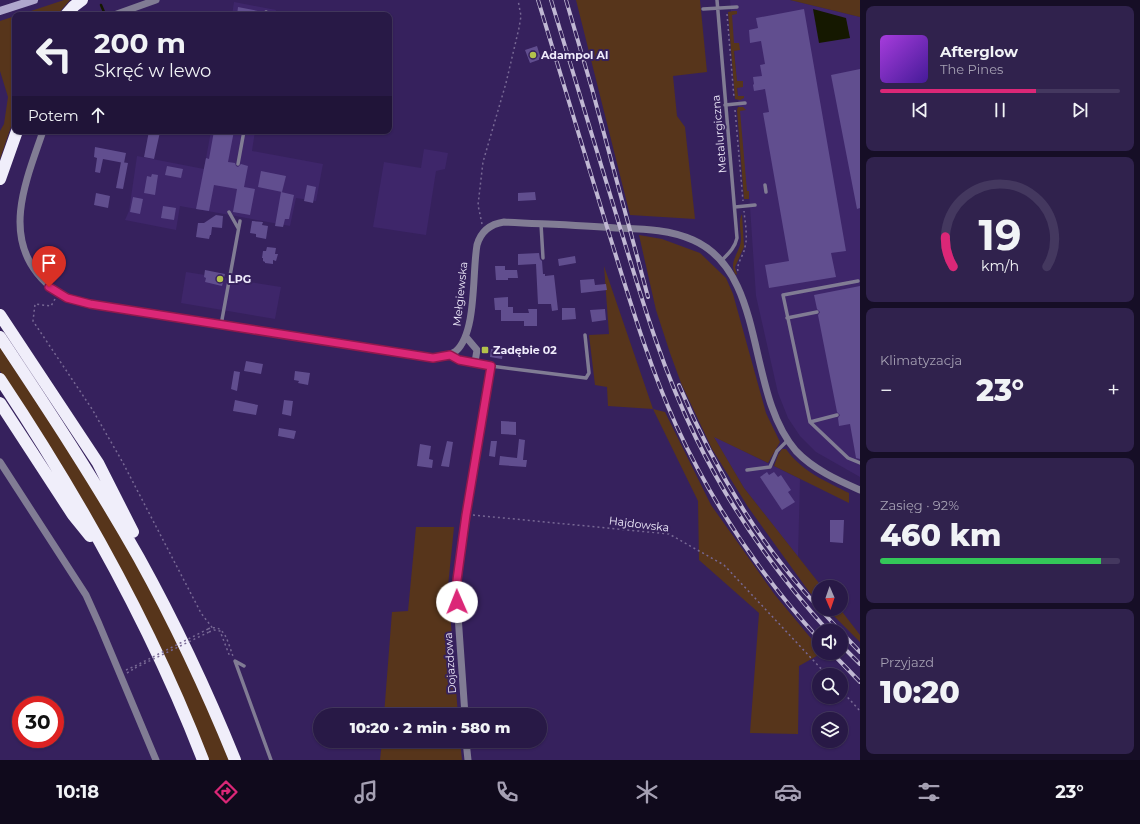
<!DOCTYPE html>
<html lang="pl">
<head>
<meta charset="utf-8">
<style>
  :root { --surface:#281946; --page:#30224d; --text:#f1f3f6; --muted:#a5a0b3; --line:#44385f; --accent:#db2777 }
  body { margin:0; font-family:Montserrat,sans-serif; background:var(--page); color:var(--text); height:100vh; display:flex; flex-direction:column; font-size:15px; white-space:nowrap }
  * { box-sizing:border-box; margin:0 }
  p { font-size:13px; color:var(--muted) }
  .icon { flex:none; width:22px; height:22px; fill:none; stroke:currentColor; stroke-width:2; stroke-linecap:round; stroke-linejoin:round }
  .map { position:relative; flex:1; overflow:hidden }
  .sheet { display:flex; flex-direction:column; gap:6px; padding:6px; background:#160e26; width:280px }
  .sheet>* { flex:none }
  .top-card { position:absolute; left:12px; top:12px; width:380px; height:122px; border-radius:8px; box-shadow:0 1px 3px #0004,0 0 0 1px var(--line); background:#281946; color:var(--text); overflow:hidden }
  .needle { width:26px; rotate:178deg }
  .controls { position:absolute; left:812px; top:580px; display:grid; gap:8px }
  .controls a { display:grid; place-items:center; width:36px; height:36px; border-radius:50%; background:var(--surface); box-shadow:0 1px 3px #0004,0 0 0 1px var(--line); font-size:20px }
  .speed { position:absolute; left:12px; top:696px; display:flex; gap:8px; font-size:20px; font-weight:700; text-align:center }
  .speed>* { display:grid; place-content:center; width:52px; height:52px; border-radius:50%; background:var(--surface); box-shadow:0 1px 3px #0004,0 0 0 1px var(--line); line-height:1 }
  .speed .limit { border:6px solid #d22; background:#fff; color:#111 }
  .pin { position:absolute; display:grid; place-items:center; width:34px; height:34px; color:#fff; margin:-41px -17px; border-radius:50% 50% 50% 0; rotate:-45deg; box-shadow:0 0 4px #0007 }
  .pin .icon { rotate:45deg }
  .me { position:absolute; width:44px; margin:-22px; rotate:359deg; stroke-linejoin:round; filter:drop-shadow(0 0 3px #0008) }
  .turn { display:flex; align-items:center; gap:14px; height:84px; padding:0 16px; font-size:18px }
  .turn .icon { width:52px; height:52px; stroke-width:2.5 }
  .turn b { display:block; font-size:28px; line-height:34px }
  .then { display:flex; align-items:center; height:38px; padding:0 16px; background:#0003; gap:8px; font-size:15px }
  .big { font-size:30px; font-weight:800; line-height:1.1 }
  .sheet .tile { flex:1; display:flex; flex-direction:column; justify-content:center; gap:6px; min-width:0; padding:0 14px; border-radius:8px; background:var(--page) }
  .sheet .dial { align-items:center; gap:0 }
  .dial svg { height:104px; overflow:visible; fill:none; stroke:var(--line); stroke-width:7; stroke-linecap:round; text-anchor:middle }
  .dial text { fill:var(--text); stroke:none }
  .song { display:flex; align-items:center; gap:12px }
  .cover { width:48px; height:48px; border-radius:6px; background:linear-gradient(135deg,hsl(280 70% 55%),hsl(260 70% 35%)) }
  .played { height:4px; border-radius:2px; background:linear-gradient(90deg,var(--accent) 65%,var(--line) 65%) }
  .keys { display:flex; justify-content:space-around; direction:ltr }
  .heat { display:flex; justify-content:space-between; align-items:center; font-size:22px; direction:ltr }
  .charge { height:6px; border-radius:3px; background:linear-gradient(90deg,#34c759 92%,var(--line) 0) }
  .trip { position:absolute; left:313px; top:708px; width:234px; height:40px; border-radius:20px; background:var(--surface); box-shadow:0 1px 3px #0004,0 0 0 1px var(--line); font-weight:800; line-height:40px; text-align:center }
  .dock { display:flex; height:64px; justify-content:space-around; align-items:center; background:#100a1c; color:var(--muted) }
  .dock .icon { width:28px; height:28px }
  .dock .current { color:var(--accent) }
  .dock b { font-size:18px; color:var(--text) }
  main { display:flex; flex:1; min-height:0 }
  .map>svg:first-child { display:block }
  .built { fill:#3e266a }
  .green { fill:#57351b }
  .water { fill:#151800 }
  .lines { fill:none; stroke-linecap:round; stroke-linejoin:round }
  .stream { stroke:#151800; stroke-width:2.5 }
  .building { fill:#614e8f }
  .path { stroke:#776894; stroke-width:1.5; stroke-dasharray:2 3; stroke-linecap:butt }
  .lane { stroke:#817c94; stroke-width:3.5 }
  .street { stroke:#817c94; stroke-width:7 }
  .secondary { stroke:#afa7cd; stroke-width:8 }
  .highway { stroke:#f0eefa; stroke-width:12 }
  .rail-casing { stroke:#c0b8d3; stroke-width:4 }
  .rail { stroke:#36215d; stroke-width:2.5; stroke-dasharray:8; stroke-linecap:butt }
  .path-bridge { stroke:#776894; stroke-width:1.5; stroke-dasharray:2 3; stroke-linecap:butt }
  .route-casing { stroke:#8e194d; stroke-width:10 }
  .route { stroke:#db2777; stroke-width:7 }
  .poi-dot { fill:#b3c24b; stroke:#36215d; stroke-width:1.5 }
  .labels { text-anchor:middle; dominant-baseline:central; stroke-width:4; stroke-linejoin:round; paint-order:stroke }
  .poi-label { font-size:11px; font-weight:bold; fill:#efebfb; stroke:#36215d; text-anchor:start }
  .street-label { font-size:11px; fill:#efebfb; stroke:#36215d }
</style>
</head>
<body>
<main>
<div class="map">
<svg width="860" height="760" viewBox="0 0 860 760">
  <rect width="100%" height="100%" fill="#36215d"/>
  <path class="built" d="M730,0H790L860,17V477L816,452L800,436L788,418L778,393L756,296L749,192H746Z
    M234,2L276,10L275,15H232Z
    M211,131H255L252,151L323,164L316,201L296,198L290,226L180,206L176,230L125,220L129,211L137,156L204,169Z
    M424,149L448,153L445,169L436,171L426,235L373,227L384,162L421,168Z
    M186,272L281,287L275,319L181,303Z
    M713,436L800,479L798,557L744,488Z"/>
  <path class="green" d="M64,0H70L57,15H19Z
    M576,0H700L707,72L673,76L677,116L685,127L695,219L630,215Z
    M790,0H860V17Z
    M733,11H737V14L732,15L734,43H739L740,50L734,51L737,81H743V87L737,88L738,96H744V98L740,100L735,99L728,12Z
    M15,16V115L0,159V131L4,124L8,97L0,71V21Z
    M738,107H743L746,110L740,111L747,191H749V199H744L737,110Z
    M742,214L744,247L735,267L737,274L736,275C727,262 741,252 741,239C741,231 738,221 742,214Z
    M639,235L662,239L700,253L726,278L733,294L766,413L780,442L768,463L714,437L744,488L822,587H819V601L810,593L748,507L712,449L681,383L670,353L656,310Z
    M604,266L653,409L665,412L711,505L775,595L819,648V653H822L799,666L798,734L750,733L759,613L699,560L698,501L653,409L608,406L607,387L595,385L589,335L609,334Z
    M0,347C29,392 60,436 88,482C143,570 190,663 229,760H208L39,431L0,371Z
    M782,449H786C801,471 827,482 849,493V503L774,466L778,455Z
    M416,527H454L448,586L458,715H384L392,612L408,611Z
    M827,609H840L860,635V642Z
    M382,741H460L462,760H380Z"/>
  <path class="water" d="M813,9L846,18L850,38L819,43Z"/>
  <g class="lines">
    <path class="stream" d="M101,5L104,12"/>
  </g>
  <path class="building" d="M238,7L263,12L262,15H237Z
    M804,9L846,251L831,253L836,277L769,288L765,265L789,261L763,113L769,112L765,89L754,91L753,85L754,84L753,77L762,76L760,65L765,64L761,41L750,43L749,30L758,28L756,18Z
    M537,46L541,59L530,63L525,50Z
    M860,69V208L857,209L831,75Z
    M149,131L160,132L154,159L144,157Z
    M214,131H234L228,162L235,163L236,166L238,167L241,164L248,166L244,187L255,189L250,215L233,212L237,189L214,185L209,211L196,209L206,158L209,159Z
    M95,147L126,153L124,163L103,159L100,173L95,172L97,158L94,157Z
    M121,162L128,163L123,189L116,188Z
    M167,166L183,169L181,178L165,175Z
    M261,171L286,176L282,192L258,187Z
    M152,174L158,175L155,195L144,193L147,176L151,177Z
    M307,185L316,187L313,203L304,201Z
    M281,192L294,195L289,219H285L283,227L275,226Z
    M535,192L536,200L518,201V193Z
    M96,193L110,196L108,208L94,205Z
    M133,197L143,199L140,214L130,212Z
    M163,206L176,208L174,220L161,218Z
    M216,215L223,216L222,228L212,227L211,235H210L209,239L196,237L198,223H204Z
    M252,221L263,222L262,225L268,226L266,239L256,237V234L250,233Z
    M267,247L276,248L275,254H278L276,261L273,260V264L265,263V262L263,261V258H262L263,251H266Z
    M539,253L540,259L542,261L543,274H545V276L554,275L558,310L552,311L551,304H538L536,264L518,265V254Z
    M575,256L576,263L559,266L558,259Z
    M495,266H505V270H517L518,278H508V280H496Z
    M205,270L225,274L222,286L205,282L206,278L204,277Z
    M594,279L595,285L606,284L607,290L581,293L580,280Z
    M860,286V459L856,458L850,424L839,426L838,418L840,415L837,412L818,315L820,312L817,309L814,295Z
    M508,297V307H513V313H529L528,309H537V326H524V321H501V310H495L494,298Z
    M562,308H575L576,319L562,320Z
    M605,309L606,320L592,322L590,310Z
    M491,349L503,350L502,359L490,357Z
    M246,361L263,364L261,374L244,371Z
    M234,371L240,372L237,391L231,389Z
    M295,371L310,373L308,385L298,383L299,381L294,380Z
    M235,400L258,405L256,415L233,411Z
    M284,400L293,401L291,416L282,414Z
    M501,421L516,422V435L501,434Z
    M279,428L296,431L294,439L278,436Z
    M519,439L525,440L523,460H527L526,467L499,465L500,456L517,458Z
    M447,441L453,442L449,467L441,466Z
    M491,441H497L495,457L489,456Z
    M420,444L431,446L429,459L433,460L432,468L417,466Z
    M767,472L769,475L774,472L778,477L781,475L791,490L788,492L795,502L782,510L760,477Z
    M830,520H844L843,543L830,542Z"/>
  <g class="lines">
    <path class="path" d="M727,14L734,98
      M735,110L743,201
      M482,224L478,205L483,162L506,83L519,28L521,16L518,0
      M738,271C736,264 744,255 745,247C748,236 745,223 744,211
      M55,299L51,306L35,304L33,321L92,409L122,461L201,613L214,630
      M473,515L669,534L724,565L827,675
      M208,629C225,622 228,644 233,656
      M209,632L214,630L220,631L230,657
      M126,670L135,666
      M127,673L135,668
      M841,690L860,711"/>
    <path class="lane" d="M717,0L737,238C735,248 728,254 721,261
      M703,9L737,7
      M265,15L266,12
      M725,105L745,103
      M238,164L244,131
      M765,185L766,192
      M735,207L755,205
      M229,212L238,228
      M541,224L543,258
      M858,281L783,295L810,422L848,458L860,463
      M787,318L817,312
      M221,325L240,221
      M491,366L586,378L589,373L585,335
      M810,422L837,415
      M747,470L770,467L777,451L788,440
      M244,666L235,661L271,760"/>
    <path class="street" d="M114,15L156,0
      M43,131C28,176 3,230 37,273C51,291 68,300 90,304L433,358C441,357 449,356 456,351C477,332 472,273 477,245C481,231 490,224 504,222C541,224 579,225 616,228C642,229 669,229 693,240C768,273 745,393 796,451C813,469 837,480 860,490
      M466,337L477,350L475,362
      M450,355L459,360L491,366L466,515L457,580V601L465,715
      M0,462L86,595L99,624L156,760
      M466,741L468,760"/>
    <path class="secondary" d="M0,11L34,0"/>
    <path class="highway" d="M66,15L74,6L82,0
      M0,179L17,131
      M0,315L98,463L133,532
      M0,337C48,409 96,482 139,558C175,623 207,691 235,760
      M0,379C80,499 151,625 203,760
      M0,403L73,515L90,536"/>
    <g class="rail-casing">
      <path id="rail" d="M538,0C561,76 584,152 607,227C628,294 647,361 676,425C712,503 761,576 819,639
        M551,0C573,71 594,143 616,214C639,290 661,367 696,438C730,508 776,573 828,631
        M566,0L592,89L648,297
        M679,385C713,466 759,544 819,608
        M820,609L840,631
        M841,632L860,652
        M841,645L860,664
        M832,653L860,682"/>
    </g>
    <use href="#rail" class="rail"/>
    <path class="path-bridge" d="M135,666L208,629
      M135,668L209,632"/>
  </g>
  <g class="lines">
    <g class="route-casing">
      <path id="route" d="M49,287L67,298L90,304L433,358L450,355L459,360L491,366L466,515L457,580V602"/>
    </g>
    <use href="#route" class="route"/>
  </g>
  <g class="poi-dot">
    <circle cx="533" cy="55" r="4"/>
    <circle cx="220" cy="279" r="4"/>
    <rect x="481" y="346" width="8" height="8" rx="2"/>
  </g>
  <g class="labels">
    <g class="poi-label">
      <text x="541" y="55">Adampol Al</text>
      <text x="228" y="279">LPG</text>
      <text x="493" y="350">Zadębie 02</text>
    </g>
    <g class="street-label">
      <text transform="translate(719 134) rotate(-95)">Metalurgiczna</text>
      <text transform="translate(460 294) rotate(-84)">Mełgiewska</text>
      <text transform="translate(639 524) rotate(7)">Hajdowska</text>
      <text transform="translate(450 663) rotate(-94)">Dojazdowa</text>
    </g>
  </g>
</svg>
<div class="controls">
<a><svg class="needle" viewBox="-14 -14 28 28"><path d="M0-13l5 13h-10z" fill="#e53935"/><path d="M0 13l5-13h-10z" fill="#a5a0b3"/></svg></a>
<a><svg class="icon" aria-label="sound" viewBox="0 0 24 24"><path d="M4 9h4l5-4v14l-5-4H4zM17 9q2 3 0 6"/></svg></a>
<a><svg class="icon" aria-label="search" viewBox="0 0 24 24"><circle cx="10" cy="10" r="6"/><path d="M15 15l6 6"/></svg></a>
<a><svg class="icon" aria-label="layers" viewBox="0 0 24 24"><path d="M12 4l9 5-9 5-9-5zM3 14l9 5 9-5"/></svg></a>
</div>
<div class="speed"><div class="limit">30</div></div>
<div class="pin" style="left:49px;top:287px;background:#d93025"><svg class="icon" aria-label="arrive" viewBox="0 0 24 24"><path d="M6 21V4h12l-3 4 3 4H6"/></svg></div>
<svg class="me" style="left:457px;top:602px" viewBox="-20 -20 40 40"><circle r="19" fill="#fff"/><path d="M0-13L10 11 0 6-10 11z" fill="#db2777"/></svg>
<div class="trip">10:20 · 2 min · 580 m</div>
<div class="top-card">
<div class="turn"><svg class="icon" aria-label="left" viewBox="0 0 24 24"><path d="M17 20v-9H6M10 6l-5 5 5 5"/></svg><div><b>200 m</b>Skręć w lewo</div></div>
<div class="then">Potem<svg class="icon" aria-label="ahead" viewBox="0 0 24 24"><path d="M12 20V5M6 11l6-6 6 6"/></svg></div>
</div>
</div>
<section class="sheet">
<div class="tile">
<div class="song"><i class="cover"></i><div><b>Afterglow</b><p>The Pines</p></div></div>
<div class="played"></div>
<div class="keys"><svg class="icon" aria-label="previous" viewBox="0 0 24 24"><path d="M18 5L8 12l10 7zM5 5v14"/></svg><svg class="icon" aria-label="pause" viewBox="0 0 24 24"><path d="M8 5v14M16 5v14"/></svg><svg class="icon" aria-label="next" viewBox="0 0 24 24"><path d="M6 5l10 7-10 7zM19 5v14"/></svg></div>
</div>
<div class="tile dial"><svg viewBox="0 0 100 80">
<path d="M14 69A42 42 0 1 1 86 69"/>
<path d="M14 69A42 42 0 0 1 8 46" stroke="#db2777"/>
<text x="50" y="56" font-size="32" font-weight="700">19</text>
<text x="50" y="72" font-size="11">km/h</text>
</svg></div>
<div class="tile"><p>Klimatyzacja</p>
<div class="heat"><a>−</a><b class="big">23°</b><a>+</a></div>
</div>
<div class="tile"><p>Zasięg · 92%</p><b class="big">460 km</b><div class="charge"></div></div>
<div class="tile"><p>Przyjazd</p><b class="big">10:20</b></div>
</section>
</main>
<nav class="dock">
<b>10:18</b>
<svg class="icon current" aria-label="directions" viewBox="0 0 24 24"><path d="M12 3l9 9-9 9-9-9zM9 14v-3h6M13 9l2 2-2 2"/></svg>
<svg class="icon" aria-label="music" viewBox="0 0 24 24"><path d="M9 18V5l10-2v13"/><circle cx="6" cy="18" r="3"/><circle cx="16" cy="16" r="3"/></svg>
<svg class="icon" aria-label="phone" viewBox="0 0 24 24"><path d="M5 4h4l2 5-3 2q2 4 5 5l2-3 5 2v4C11 20 4 13 5 4z"/></svg>
<svg class="icon" aria-label="climate" viewBox="0 0 24 24"><path d="M12 3v18M4 7l16 10M4 17L20 7"/></svg>
<svg class="icon" aria-label="car" viewBox="0 0 24 24"><path d="M5 17H2v-5l4-1 3-4h7l3 4 3 1v5h-3M9 17h6M6 11h13"/><circle cx="7" cy="17" r="2"/><circle cx="17" cy="17" r="2"/></svg>
<svg class="icon" aria-label="filters" viewBox="0 0 24 24"><path d="M4 7h16M4 17h16"/><circle cx="9" cy="7" r="2"/><circle cx="15" cy="17" r="2"/></svg>
<b>23°</b>
</nav>
</body>
</html>
